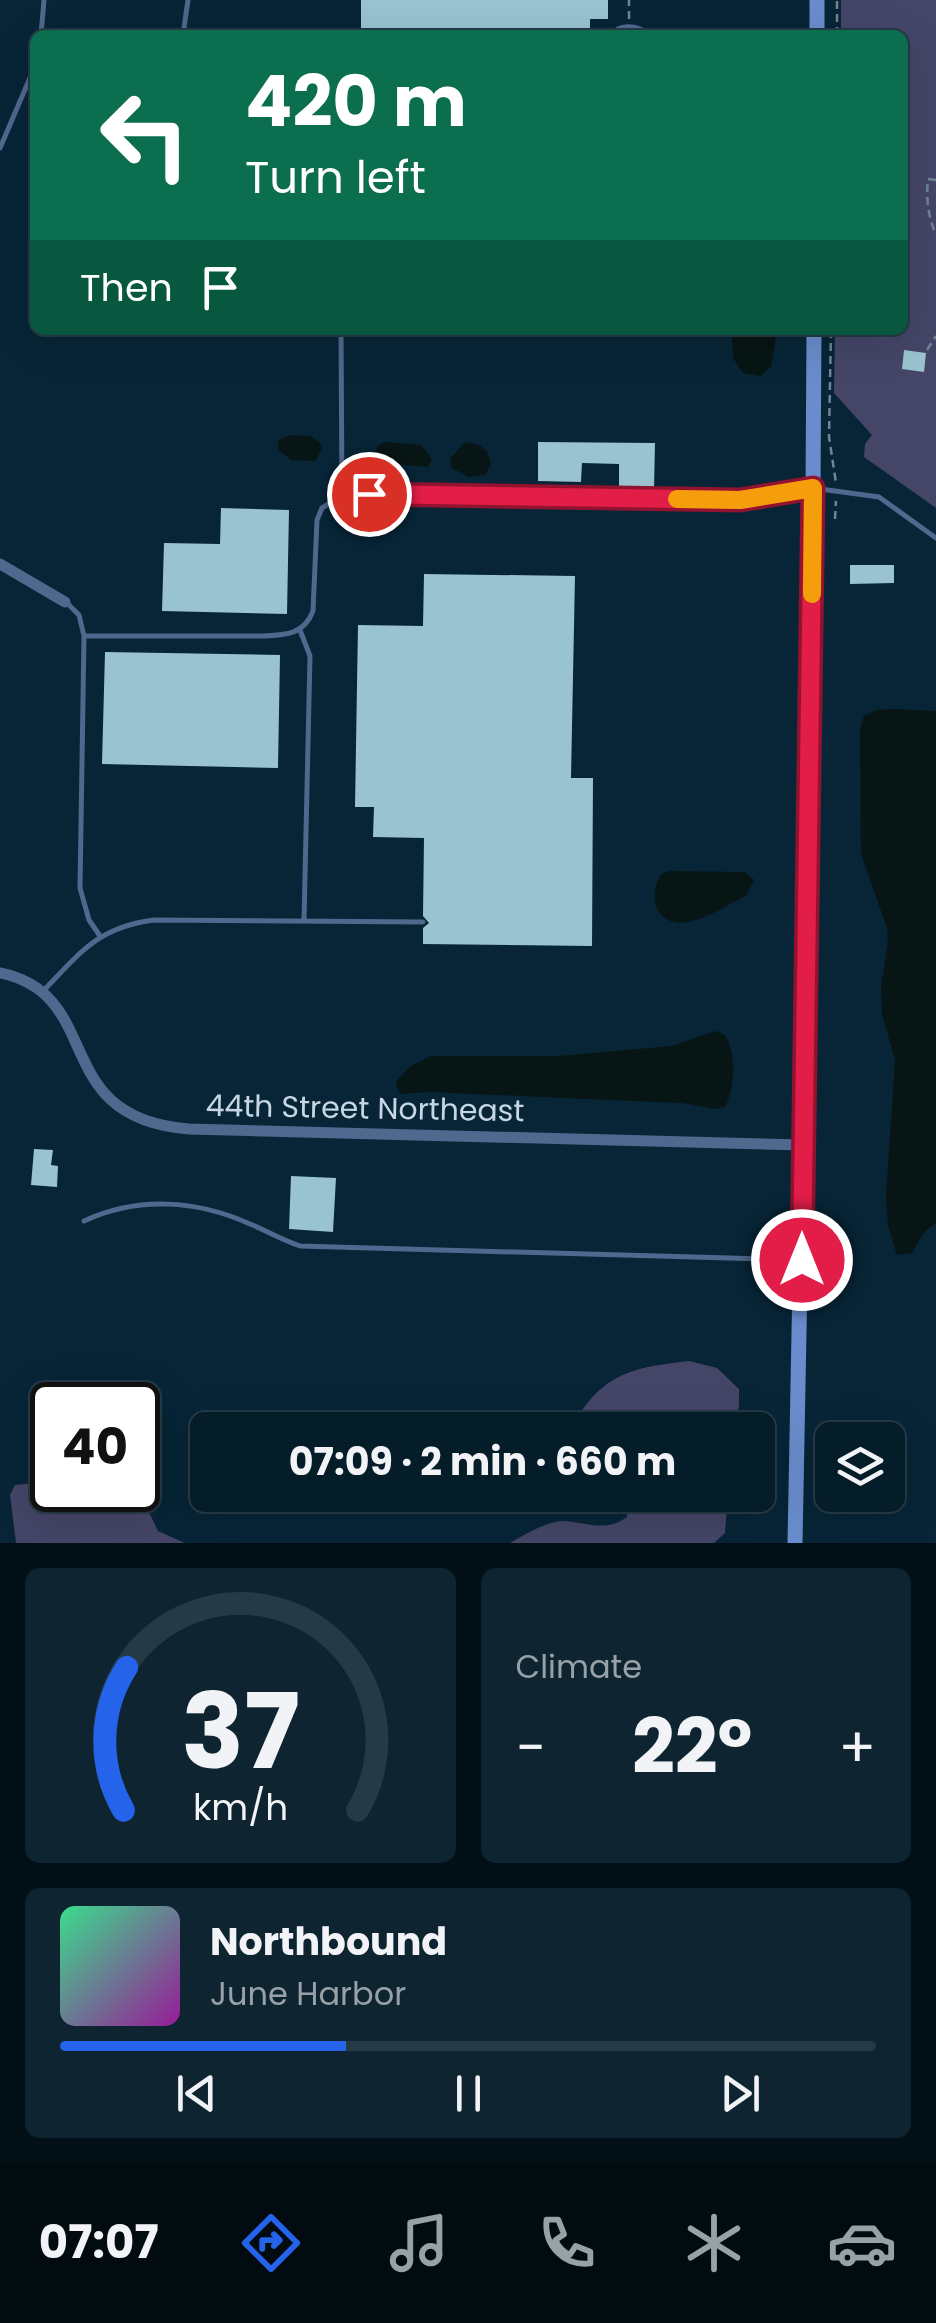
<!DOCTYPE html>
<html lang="en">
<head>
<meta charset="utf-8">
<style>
  :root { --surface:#051c29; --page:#0e2531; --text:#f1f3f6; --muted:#97a1a8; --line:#263a46; --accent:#2563eb }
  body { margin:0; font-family:Poppins,sans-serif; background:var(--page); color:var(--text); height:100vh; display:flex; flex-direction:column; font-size:38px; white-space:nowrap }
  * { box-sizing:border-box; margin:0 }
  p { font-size:32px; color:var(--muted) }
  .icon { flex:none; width:55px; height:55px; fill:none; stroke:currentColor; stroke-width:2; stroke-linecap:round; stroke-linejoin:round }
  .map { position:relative; height:1543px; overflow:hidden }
  .panel { display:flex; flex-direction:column; gap:25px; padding:25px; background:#030f17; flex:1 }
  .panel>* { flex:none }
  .guide { position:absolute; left:30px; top:30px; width:878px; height:305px; border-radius:15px; box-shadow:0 10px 40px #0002,0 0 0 2px var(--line); background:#0b6e4f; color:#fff; overflow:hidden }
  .controls { position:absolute; left:815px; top:1422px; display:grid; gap:20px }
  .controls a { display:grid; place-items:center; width:90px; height:90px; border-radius:15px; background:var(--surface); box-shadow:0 10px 40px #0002,0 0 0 2px var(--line); font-size:50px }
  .speed { position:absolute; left:30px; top:1382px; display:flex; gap:20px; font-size:50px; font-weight:700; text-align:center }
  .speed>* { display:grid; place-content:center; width:130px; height:130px; border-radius:50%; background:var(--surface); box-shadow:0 10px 40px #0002,0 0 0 2px var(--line); line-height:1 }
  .speed .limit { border:5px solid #111; border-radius:15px; background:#fff; color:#111 }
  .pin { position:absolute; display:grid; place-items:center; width:85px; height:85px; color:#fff; margin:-42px; border:5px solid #fff; border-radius:50%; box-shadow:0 2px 10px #0007 }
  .me { position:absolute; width:110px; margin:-55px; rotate:0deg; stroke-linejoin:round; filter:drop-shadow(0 0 8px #0008) }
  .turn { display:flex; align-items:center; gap:35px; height:210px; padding:0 50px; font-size:45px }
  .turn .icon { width:130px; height:130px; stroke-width:2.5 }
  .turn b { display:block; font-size:70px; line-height:85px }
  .then { display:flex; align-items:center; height:95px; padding:0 50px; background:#0003; gap:20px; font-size:38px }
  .big { font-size:75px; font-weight:700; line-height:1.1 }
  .panel .widget { flex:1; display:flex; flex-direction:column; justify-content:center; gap:15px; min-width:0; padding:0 35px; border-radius:15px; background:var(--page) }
  .panel .dial { align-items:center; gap:0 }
  .dial svg { height:260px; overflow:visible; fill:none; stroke:var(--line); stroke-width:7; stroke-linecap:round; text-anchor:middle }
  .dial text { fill:var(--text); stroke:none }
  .song { display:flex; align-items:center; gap:30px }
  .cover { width:120px; height:120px; border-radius:15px; background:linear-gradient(135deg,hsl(150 70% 55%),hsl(300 70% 35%)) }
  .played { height:10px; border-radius:5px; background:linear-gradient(90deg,var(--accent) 35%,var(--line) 35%) }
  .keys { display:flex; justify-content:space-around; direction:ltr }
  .heat { display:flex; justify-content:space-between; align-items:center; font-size:55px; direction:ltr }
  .panel .tiles { flex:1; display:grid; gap:25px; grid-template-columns:1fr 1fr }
  .widget:last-child { grid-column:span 2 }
  .trip { position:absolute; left:190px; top:1412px; width:585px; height:100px; border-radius:15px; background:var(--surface); box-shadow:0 10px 40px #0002,0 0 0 2px var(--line); font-weight:700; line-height:100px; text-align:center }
  .dock { display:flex; height:160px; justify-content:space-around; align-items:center; background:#020b10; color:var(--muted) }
  .dock .icon { width:70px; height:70px }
  .dock .current { color:var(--accent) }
  .dock b { font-size:45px; color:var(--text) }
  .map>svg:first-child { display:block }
  .green { fill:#454568 }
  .water { fill:#081515 }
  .building { fill:#98c3cf }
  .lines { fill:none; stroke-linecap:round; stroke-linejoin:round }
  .path { stroke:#6e8594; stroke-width:2.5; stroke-dasharray:8 5; stroke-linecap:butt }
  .lane { stroke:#50678e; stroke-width:5 }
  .street { stroke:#50678e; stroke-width:11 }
  .secondary { stroke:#698dcc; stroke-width:15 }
  .route-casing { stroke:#92132f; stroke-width:25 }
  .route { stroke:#e11d48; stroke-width:18 }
  .slow { stroke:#f59e0b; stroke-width:18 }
  .labels { text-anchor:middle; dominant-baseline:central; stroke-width:10; stroke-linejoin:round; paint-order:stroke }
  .street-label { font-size:30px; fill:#c6d7e3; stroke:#072537 }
</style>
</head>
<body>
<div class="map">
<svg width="936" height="1543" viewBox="0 0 936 1543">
  <rect width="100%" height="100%" fill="#072537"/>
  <path class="green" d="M841,0H936V508L864,457L865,444L872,435L834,393L835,330H902V35H841Z
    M689,1361L717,1368L739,1389V1407L730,1430H570C601,1374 628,1368 689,1361Z
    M52,1477V1490L138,1489L158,1531L185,1543H16L10,1495L15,1485L47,1482Z
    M614,1495H728L725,1533L714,1543H510C524,1535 547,1521 563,1521C587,1522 605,1533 627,1517C628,1505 623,1501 614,1495Z"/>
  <path class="water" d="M732,330H777L771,367L761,376L743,373L733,358Z
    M290,435L310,436L320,443L322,449L315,461L291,460L279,450L278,441Z
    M385,442L421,445L432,459L428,467L378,463L374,455L377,446Z
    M465,442L479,445L487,451L491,465L485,475L468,477L452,468L450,459Z
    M893,709L936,711V1223L924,1232L912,1253L897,1255L888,1225L886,1196L895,1060L882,1014L881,986L888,943L887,928L861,854L860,730L864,716L876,710Z
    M670,871L745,872L754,880L746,896C724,905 680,940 659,912C651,901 655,885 661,874Z
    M715,1031L724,1034C737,1050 735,1089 725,1107L716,1109L682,1103L429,1092L401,1094L396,1087L397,1080L411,1066L431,1056H559L672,1046Z"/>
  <path class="building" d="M361,0H608V19H590V35H361Z
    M904,350L926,353L924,372L902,369Z
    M538,442L655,443L654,489L619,488V464L582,463L581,482L538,481Z
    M221,508L289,510L287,614L162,611L164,543L220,544Z
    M850,565H894V583L850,584Z
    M424,574L575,576L571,778H593L592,946L423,944V928L429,923L423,916L424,838L373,837L374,807H355L358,625L423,626Z
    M105,652L280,655L278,768L102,764Z
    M34,1149L53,1150L51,1165L58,1166L57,1187L31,1185Z
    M291,1176L336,1178L333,1232L289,1229Z"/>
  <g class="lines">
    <path class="path" d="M629,19V0
      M837,35V0
      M936,180L928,179C926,199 928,216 936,235
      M831,330L829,437L836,483
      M927,350L936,336
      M835,519L836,501"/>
    <path class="lane" d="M41,35L44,0
      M183,35L188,0
      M611,35C620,23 639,25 649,35
      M0,148L35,66
      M341,330L342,496
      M68,604L79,615L84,636L80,888L89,920L100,936
      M300,630L310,656L304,921
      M84,636H262C285,635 304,635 313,611L317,520L322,508L342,496L740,499L813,488L879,497L936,538
      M43,991C80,953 98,927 154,920L423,922
      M84,1221C138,1196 197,1200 250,1224C267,1231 282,1240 300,1246L796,1260"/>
    <path class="street" d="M0,564L65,602
      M0,973C107,995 47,1118 189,1129L802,1145"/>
    <path class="secondary" d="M817,35V0
      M795,1543L812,650L814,330"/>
  </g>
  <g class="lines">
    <g class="route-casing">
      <path id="route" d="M369,494L740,500L813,488L802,1260"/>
    </g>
    <use href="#route" class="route"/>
    <path class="slow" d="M677,499L740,500L813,488L812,594"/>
  </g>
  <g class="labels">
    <g class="street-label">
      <text transform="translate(365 1108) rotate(1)">44th Street Northeast</text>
    </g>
  </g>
</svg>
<div class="controls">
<a><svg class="icon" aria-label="layers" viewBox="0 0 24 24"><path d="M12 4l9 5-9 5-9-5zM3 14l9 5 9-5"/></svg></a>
</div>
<div class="speed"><div class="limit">40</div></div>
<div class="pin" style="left:369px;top:494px;background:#d93025"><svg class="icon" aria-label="arrive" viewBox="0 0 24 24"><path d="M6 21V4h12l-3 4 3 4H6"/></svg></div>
<svg class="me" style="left:802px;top:1260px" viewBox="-20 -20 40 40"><circle r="17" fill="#e11d48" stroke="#fff" stroke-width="3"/><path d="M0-11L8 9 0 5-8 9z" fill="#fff"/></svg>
<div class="trip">07:09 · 2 min · 660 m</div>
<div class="guide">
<div class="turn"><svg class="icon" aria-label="left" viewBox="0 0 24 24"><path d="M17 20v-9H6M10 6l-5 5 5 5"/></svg><div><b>420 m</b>Turn left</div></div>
<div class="then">Then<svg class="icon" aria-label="arrive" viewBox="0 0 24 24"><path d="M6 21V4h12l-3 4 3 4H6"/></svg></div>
</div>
</div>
<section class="panel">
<div class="tiles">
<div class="widget dial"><svg viewBox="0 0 100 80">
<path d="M14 69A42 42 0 1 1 86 69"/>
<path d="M14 69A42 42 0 0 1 15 25" stroke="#2563eb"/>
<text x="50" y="56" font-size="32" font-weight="700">37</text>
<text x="50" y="72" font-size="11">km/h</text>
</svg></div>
<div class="widget"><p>Climate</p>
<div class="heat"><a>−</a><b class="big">22°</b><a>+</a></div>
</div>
<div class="widget">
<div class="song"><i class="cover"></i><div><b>Northbound</b><p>June Harbor</p></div></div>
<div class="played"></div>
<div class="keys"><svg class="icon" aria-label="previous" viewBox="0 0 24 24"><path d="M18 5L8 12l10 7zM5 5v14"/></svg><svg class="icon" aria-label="pause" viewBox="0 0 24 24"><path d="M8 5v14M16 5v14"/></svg><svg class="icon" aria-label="next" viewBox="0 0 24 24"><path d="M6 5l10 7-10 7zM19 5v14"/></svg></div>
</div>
</div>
</section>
<nav class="dock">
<b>07:07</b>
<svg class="icon current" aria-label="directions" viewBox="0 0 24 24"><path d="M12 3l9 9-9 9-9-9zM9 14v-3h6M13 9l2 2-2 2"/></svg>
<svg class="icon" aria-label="music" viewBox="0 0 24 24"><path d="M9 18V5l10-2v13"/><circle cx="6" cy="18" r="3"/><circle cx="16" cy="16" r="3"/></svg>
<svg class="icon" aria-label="phone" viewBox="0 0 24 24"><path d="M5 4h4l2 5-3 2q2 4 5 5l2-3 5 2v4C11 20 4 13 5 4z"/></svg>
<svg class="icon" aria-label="climate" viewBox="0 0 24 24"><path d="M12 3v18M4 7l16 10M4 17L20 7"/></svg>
<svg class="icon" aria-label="car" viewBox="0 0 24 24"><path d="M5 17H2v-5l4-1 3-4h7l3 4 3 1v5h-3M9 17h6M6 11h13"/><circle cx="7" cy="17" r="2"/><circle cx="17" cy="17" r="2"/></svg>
</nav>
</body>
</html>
